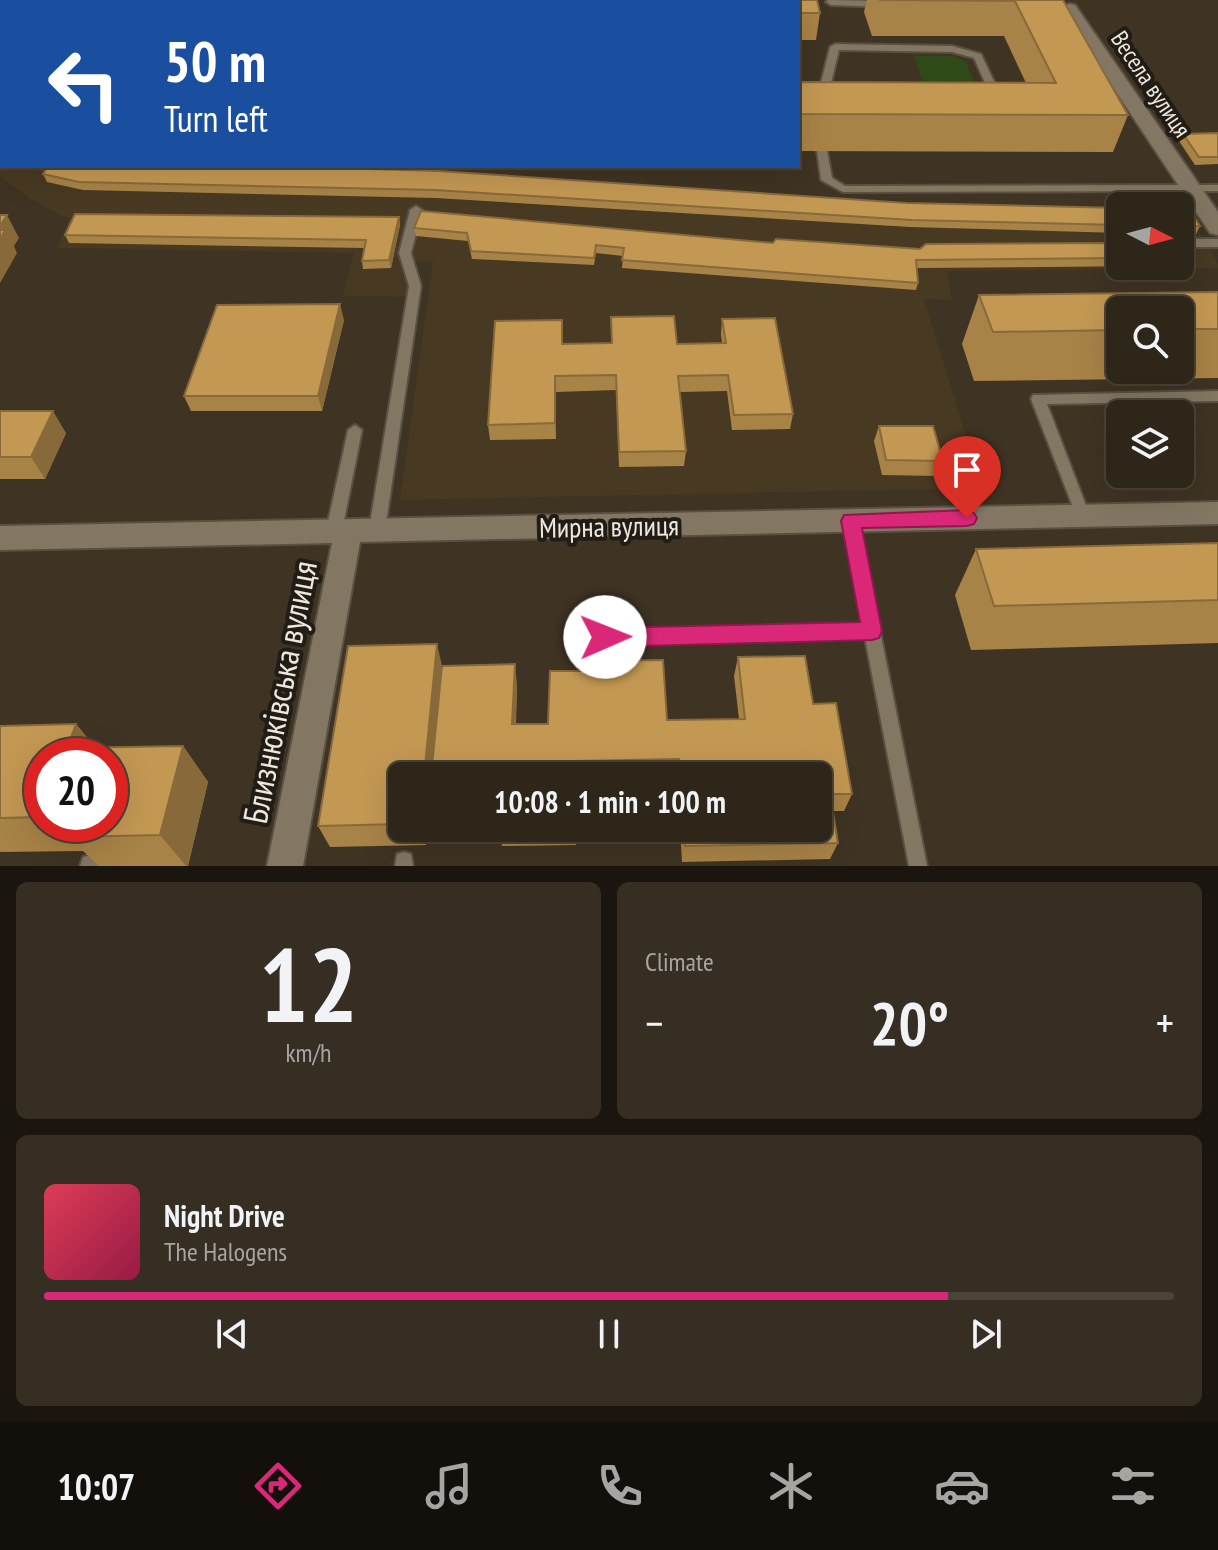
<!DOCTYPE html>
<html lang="en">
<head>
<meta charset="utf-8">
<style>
  :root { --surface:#2f261a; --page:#372e23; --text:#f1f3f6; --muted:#a7a5a2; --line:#4a4339; --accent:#db2777 }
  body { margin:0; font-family:"PT Sans Narrow",sans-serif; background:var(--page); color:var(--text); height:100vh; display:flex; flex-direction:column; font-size:30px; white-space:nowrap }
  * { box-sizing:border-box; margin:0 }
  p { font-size:26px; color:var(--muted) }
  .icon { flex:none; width:44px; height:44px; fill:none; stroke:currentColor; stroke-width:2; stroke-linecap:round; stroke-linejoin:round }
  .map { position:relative; height:866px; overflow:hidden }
  .details { display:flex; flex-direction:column; gap:16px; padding:16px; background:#1a150e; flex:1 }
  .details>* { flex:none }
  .banner { position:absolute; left:0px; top:0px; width:800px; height:168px; box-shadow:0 8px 32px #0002,0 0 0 2px var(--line); background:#1a4fa0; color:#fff; overflow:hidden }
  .needle { width:52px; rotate:96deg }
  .tools { position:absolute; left:1106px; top:192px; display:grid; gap:16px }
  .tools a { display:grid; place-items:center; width:88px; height:88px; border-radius:12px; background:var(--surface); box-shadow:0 8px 32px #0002,0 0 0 2px var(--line); font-size:40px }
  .speed { position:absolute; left:24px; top:738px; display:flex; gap:16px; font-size:40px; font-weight:700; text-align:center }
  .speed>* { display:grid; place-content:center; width:104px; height:104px; border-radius:50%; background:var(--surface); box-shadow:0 8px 32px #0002,0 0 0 2px var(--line); line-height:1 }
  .speed .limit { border:12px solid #d22; background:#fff; color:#111 }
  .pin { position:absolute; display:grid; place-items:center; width:68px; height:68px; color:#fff; margin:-82px -34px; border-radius:50% 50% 50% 0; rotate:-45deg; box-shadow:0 0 8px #0007 }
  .pin .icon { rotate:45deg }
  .me { position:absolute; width:88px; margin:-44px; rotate:89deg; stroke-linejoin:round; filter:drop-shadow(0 0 6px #0008) }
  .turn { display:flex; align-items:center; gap:28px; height:168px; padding:0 32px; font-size:36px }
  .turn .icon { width:104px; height:104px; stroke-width:2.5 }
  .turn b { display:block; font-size:56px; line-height:68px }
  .big { font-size:60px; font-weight:700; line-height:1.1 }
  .details .widget { flex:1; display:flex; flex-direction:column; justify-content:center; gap:12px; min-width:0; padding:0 28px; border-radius:12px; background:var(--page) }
  .details .dial { align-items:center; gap:0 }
  .dial b { font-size:104px; line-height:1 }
  .song { display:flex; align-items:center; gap:24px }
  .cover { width:96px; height:96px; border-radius:12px; background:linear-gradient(135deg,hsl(350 70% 55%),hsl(340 70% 35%)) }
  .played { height:8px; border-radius:4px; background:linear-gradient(90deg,var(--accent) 80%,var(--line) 80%) }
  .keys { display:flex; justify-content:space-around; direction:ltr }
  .heat { display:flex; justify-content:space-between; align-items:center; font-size:44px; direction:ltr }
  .details .tiles { flex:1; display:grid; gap:16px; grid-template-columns:1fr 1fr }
  .widget:last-child { grid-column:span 2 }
  .trip { position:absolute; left:388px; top:762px; width:444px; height:80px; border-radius:12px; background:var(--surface); box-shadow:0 8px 32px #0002,0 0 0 2px var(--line); font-weight:700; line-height:80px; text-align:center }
  .menu { display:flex; height:128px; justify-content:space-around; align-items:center; background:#130f0a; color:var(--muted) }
  .menu .icon { width:56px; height:56px }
  .menu .on { color:var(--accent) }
  .menu b { font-size:36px; color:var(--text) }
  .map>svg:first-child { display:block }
  .built { fill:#483922 }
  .green { fill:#2f4919 }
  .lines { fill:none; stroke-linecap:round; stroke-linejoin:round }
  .lane-casing { stroke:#595042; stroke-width:4 }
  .street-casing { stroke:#595042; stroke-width:4 }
  .lane { fill:#837663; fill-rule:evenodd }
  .street { fill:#837663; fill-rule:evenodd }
  .wall { fill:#a88347; fill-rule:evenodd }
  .shaded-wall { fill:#886a3a }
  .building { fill:#c39853; stroke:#886a3a; stroke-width:2 }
  .route { fill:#db2777; stroke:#8e194d; stroke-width:2 }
  .labels { text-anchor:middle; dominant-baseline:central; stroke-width:8; stroke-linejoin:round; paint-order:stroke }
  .far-street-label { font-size:24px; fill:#eee7dd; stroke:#211c15 }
  .street-label { font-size:28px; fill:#eee7dd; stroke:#211c15 }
  .near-street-label { font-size:34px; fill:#eee7dd; stroke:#211c15 }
</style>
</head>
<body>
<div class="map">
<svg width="1218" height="866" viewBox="0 0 1218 866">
  <rect width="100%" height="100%" fill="#3f3323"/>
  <path class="built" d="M0,65L2,166H87L909,205L1120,210V266H1180V211H1186L1218,263V268L947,271L952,300L924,299L982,488L400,500L433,262L413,261L405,297L343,296L354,253L57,248L69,219L30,199L0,176Z"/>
  <path class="green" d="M0,0H390L392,2H2V60Z
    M914,56H954L966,62L978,91L929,100Z"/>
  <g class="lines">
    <g class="lane-casing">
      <path id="lane" d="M828,0L884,1L889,4L884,7L831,5L826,2Z
        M835,44L952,46L981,54L997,88L988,96H980V92L987,87L974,58L952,52L839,50L827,99L818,101L817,99L830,47Z
        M822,148L827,151L832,178L845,186L1218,185V191L843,192L821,180L817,151Z
        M416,206L422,210L411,253L421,286L385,530L382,534L377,536L372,534L369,530L409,286L399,253L410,210Z
        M1180,239H1218V247H1180Z
        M1218,391V401L1047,404L1090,516L1088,520L1083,522L1078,520L1031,399L1033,395Z
        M355,425L362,430L342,531L339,535L334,537L329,535L326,531L348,430Z
        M850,515L855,517L858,521L927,866H909L865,638L605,644L599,642L597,637L599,632L605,630L863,624L842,521L845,517Z
        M404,852L411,854L413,866H395L397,854Z
        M90,855L97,857L99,866H80L83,857Z"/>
    </g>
    <g class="street-casing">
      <path id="street" d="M1069,4L1075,5L1218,212V235L1210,233L1061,9Z
        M1218,502V524L360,542L303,866H267L332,543L0,550V526Z"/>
    </g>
    <use href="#lane" class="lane"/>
    <use href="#street" class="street"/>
  </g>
  <path class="wall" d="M867,0H1063L1128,115L1113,152L798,151V82L1026,83L1004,36H872L864,12Z
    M798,2L820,13L816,40H798Z
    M1218,133V164L1195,165L1179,141L1183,134Z
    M43,174L906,203L1120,208V233L910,227L436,198L83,190L47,182Z
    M1180,209L1200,226L1196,234H1180Z
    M399,217L400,225L391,268L363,269L362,261L364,248L69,243L65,235Z
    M414,228L920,249L1120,243V266H1150L917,268L918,283L916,290L622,268L623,256L596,253L594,265L472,259L468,241L416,236Z
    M1180,246L1187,258L1183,266H1180Z
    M1218,292V378L974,381L962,344L979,295ZM1120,310H1180V370H1120Z
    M722,319L793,414L790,429L732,430L727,391L680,392L686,451L684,466L619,467L616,390L556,392V439L490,440L488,425L563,344L722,343L721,334Z
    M344,320L322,411H191L184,396Z
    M0,411L66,433L45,479H0Z
    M879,426L943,461L937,476L882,475L874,441Z
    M1218,543V643L971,650L955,595L976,549Z
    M738,657L813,704L852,794L844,811H832L838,843L830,859L682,862L680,828H818V776H435L433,770L402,776V828H428L426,845L330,847L318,826L442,667L517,684L516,724L739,719L734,676Z
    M76,724L95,747L183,746L208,782L188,866H99L83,851L0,852V726ZM42,756L110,824H42Z
    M498,828H576V845L502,846Z"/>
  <path class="shaded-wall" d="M7,215L19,238L14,246L17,253L0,283V226Z
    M399,217L400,225L391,268L389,260Z
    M340,304L344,320L322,411L318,396Z
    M555,376L556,392V439L555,423Z
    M53,411L66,433L45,479L31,457Z
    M437,644L443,670L432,766L433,776H424Z
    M515,664L517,684L515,743L512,724Z
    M76,724L102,756L67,748Z
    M183,746L208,782L188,866H186L160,835Z
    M420,828H428L426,845Z"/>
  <path class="building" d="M526,0H817L820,13H798V2H526Z
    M879,0H1063L1128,115L798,114V82L1056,83L1015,1Z
    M0,60H2V76H0Z
    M0,87H2V112H0Z
    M0,128H2V159L0,158Z
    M1218,133V157H1199L1183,134Z
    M48,166H262L439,171L906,203L1120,208V225L912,220L435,190L79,182L43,174Z
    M1180,209L1190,210L1200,226H1180Z
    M421,211L773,243L776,239L920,249L926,244L1120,243V258L916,260L918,283L622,260L624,248L596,245L594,258L471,251L467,233L414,228Z
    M75,214L399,217L389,260L362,261L366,240L65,235Z
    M0,215H7L0,226Z
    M0,230H5L0,239Z
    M1180,246L1187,258H1180Z
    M1218,292V329H1180V310H1120V330L993,332L979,295Z
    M340,304L318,396H184L217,305Z
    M674,316L677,344L726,343L722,319L775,318L793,414L734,415L728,375L678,376L686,451L619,452L616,375L555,376V423L488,425L495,321L562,320V344L612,343L611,317Z
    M0,411H53L31,457H0Z
    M879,426H933L943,461L886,460Z
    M1218,543V600L994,606L976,549Z
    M437,644L424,776H402V824L318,826L348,646Z
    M805,656L813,704L836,703L852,794H830L838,843L685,846L683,828H818V776H680L679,759L575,761V776H501L502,765L432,766L442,666L515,664L512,724H548L550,671H584L585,661L663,660L667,720L745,719L738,657Z
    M76,724L67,748L183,746L160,835L68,837L72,824H110V756H42V817L0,818V726Z
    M498,828H575V829L498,830Z"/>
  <path class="route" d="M967,510L974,513L977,518L974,524L967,526L862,528L882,631L879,638L872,640L605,647L598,644L595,637L598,631L605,628L860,622L841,521L844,515Z"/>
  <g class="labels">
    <g class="far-street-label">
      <text transform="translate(1151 84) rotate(56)">Весела вулиця</text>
    </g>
    <g class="street-label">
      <text transform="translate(609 526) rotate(-1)">Мирна вулиця</text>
    </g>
    <g class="near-street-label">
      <text transform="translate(279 692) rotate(-79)">Близнюківська вулиця</text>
    </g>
  </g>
</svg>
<div class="tools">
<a><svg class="needle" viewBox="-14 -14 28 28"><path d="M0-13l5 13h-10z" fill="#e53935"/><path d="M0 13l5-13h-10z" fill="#a7a5a2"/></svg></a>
<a><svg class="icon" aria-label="search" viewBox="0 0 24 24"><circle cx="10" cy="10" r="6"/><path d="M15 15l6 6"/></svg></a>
<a><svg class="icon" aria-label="layers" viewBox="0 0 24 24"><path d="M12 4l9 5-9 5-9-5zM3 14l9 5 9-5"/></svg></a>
</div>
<div class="speed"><div class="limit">20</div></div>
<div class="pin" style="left:967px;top:518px;background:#d93025"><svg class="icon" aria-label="arrive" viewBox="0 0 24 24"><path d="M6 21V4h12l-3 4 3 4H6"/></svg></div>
<svg class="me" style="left:605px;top:637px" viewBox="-20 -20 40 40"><circle r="19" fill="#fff"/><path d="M0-13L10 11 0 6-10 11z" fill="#db2777"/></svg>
<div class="trip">10:08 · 1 min · 100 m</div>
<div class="banner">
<div class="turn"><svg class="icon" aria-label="left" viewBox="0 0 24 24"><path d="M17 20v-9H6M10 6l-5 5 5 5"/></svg><div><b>50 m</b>Turn left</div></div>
</div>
</div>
<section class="details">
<div class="tiles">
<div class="widget dial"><b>12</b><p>km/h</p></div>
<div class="widget"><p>Climate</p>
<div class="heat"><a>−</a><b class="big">20°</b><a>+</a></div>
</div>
<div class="widget">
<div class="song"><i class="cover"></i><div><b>Night Drive</b><p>The Halogens</p></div></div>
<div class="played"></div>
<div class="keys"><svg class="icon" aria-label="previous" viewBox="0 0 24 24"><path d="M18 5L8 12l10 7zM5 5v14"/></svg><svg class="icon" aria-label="pause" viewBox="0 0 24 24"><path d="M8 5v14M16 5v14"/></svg><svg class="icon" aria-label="next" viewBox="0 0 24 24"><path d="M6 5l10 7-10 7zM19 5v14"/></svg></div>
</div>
</div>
</section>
<nav class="menu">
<b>10:07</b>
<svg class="icon on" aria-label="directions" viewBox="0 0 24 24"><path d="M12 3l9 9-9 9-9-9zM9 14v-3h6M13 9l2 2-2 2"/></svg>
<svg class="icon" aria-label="music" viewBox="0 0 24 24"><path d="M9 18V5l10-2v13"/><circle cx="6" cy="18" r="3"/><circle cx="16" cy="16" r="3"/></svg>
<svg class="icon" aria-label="phone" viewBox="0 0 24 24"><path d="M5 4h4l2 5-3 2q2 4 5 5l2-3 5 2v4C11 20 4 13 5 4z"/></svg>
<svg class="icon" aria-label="climate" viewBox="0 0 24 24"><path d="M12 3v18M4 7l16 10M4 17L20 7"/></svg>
<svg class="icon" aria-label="car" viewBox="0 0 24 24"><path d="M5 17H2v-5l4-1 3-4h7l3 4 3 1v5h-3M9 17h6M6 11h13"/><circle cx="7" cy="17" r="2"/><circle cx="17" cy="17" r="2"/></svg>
<svg class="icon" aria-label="filters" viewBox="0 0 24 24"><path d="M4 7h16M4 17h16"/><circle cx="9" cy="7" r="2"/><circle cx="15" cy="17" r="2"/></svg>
</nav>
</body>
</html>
